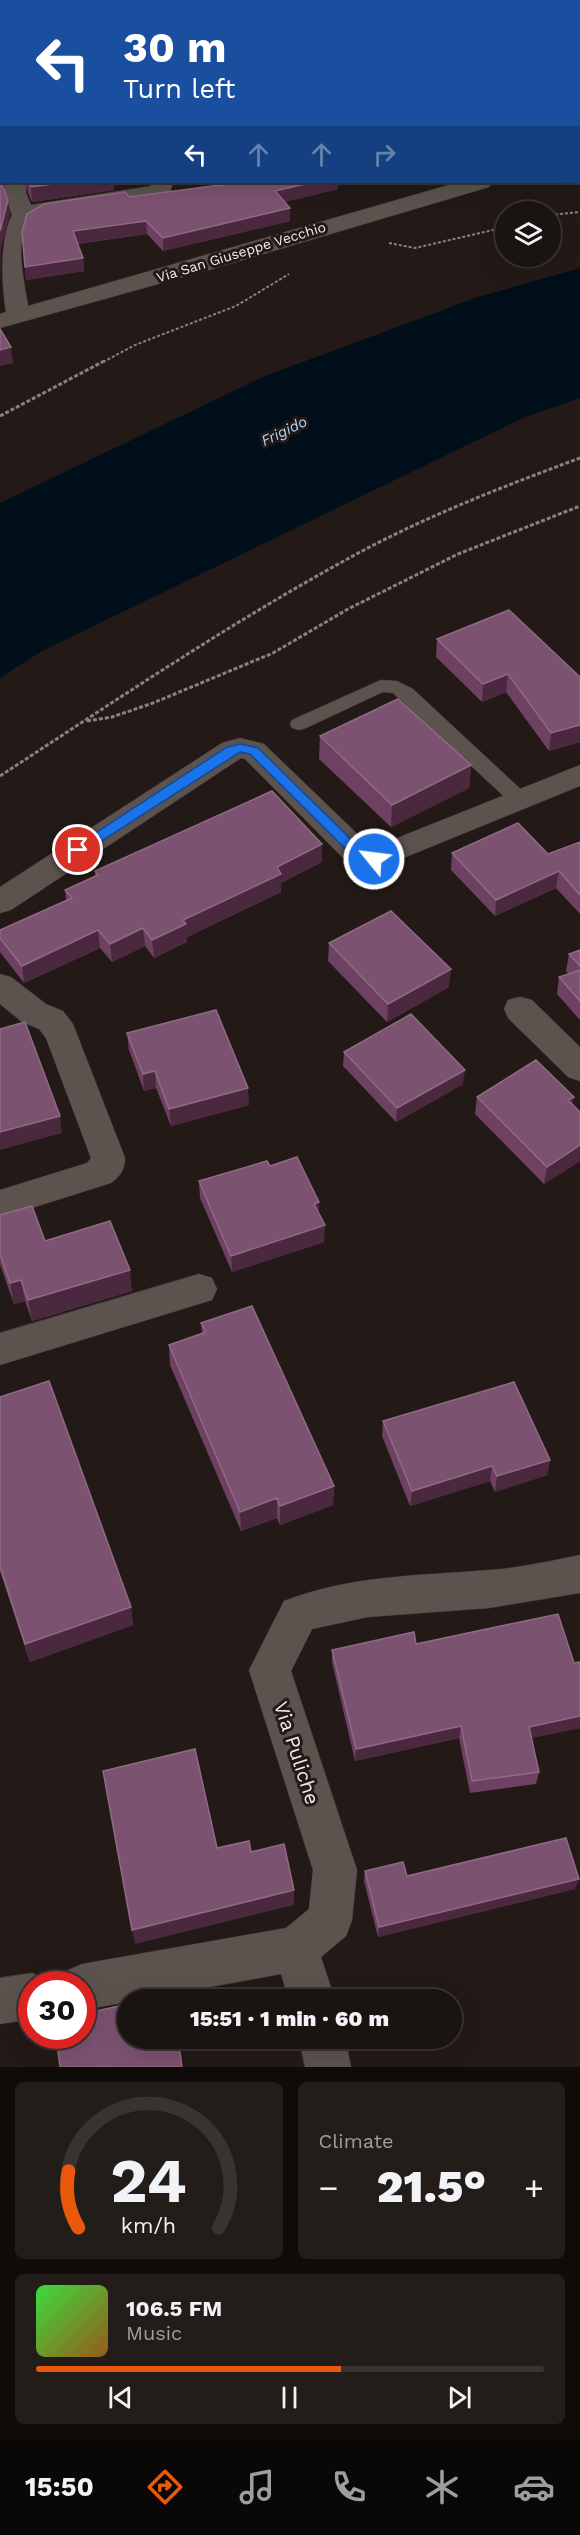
<!DOCTYPE html>
<html lang="en">
<head>
<meta charset="utf-8">
<style>
  :root { --surface:#1a1411; --page:#231d1a; --text:#f1f3f6; --muted:#9f9e9f; --line:#383331; --accent:#ea580c }
  body { margin:0; font-family:"Work Sans",sans-serif; background:var(--page); color:var(--text); height:100vh; display:flex; flex-direction:column; font-size:22px; white-space:nowrap }
  * { box-sizing:border-box; margin:0 }
  p { font-size:20px; color:var(--muted) }
  .icon { flex:none; width:33px; height:33px; fill:none; stroke:currentColor; stroke-width:2; stroke-linecap:round; stroke-linejoin:round }
  .map { position:relative; height:2067px; overflow:hidden }
  .panel { display:flex; flex-direction:column; gap:15px; padding:15px; background:#0e0b09; flex:1 }
  .panel>* { flex:none }
  .hud { position:absolute; left:0px; top:0px; width:580px; height:183px; box-shadow:0 6px 24px #0002,0 0 0 2px var(--line); background:#1a4fa0; color:#fff; overflow:hidden }
  .tools { position:absolute; left:495px; top:201px; display:grid; gap:12px }
  .tools a { display:grid; place-items:center; width:66px; height:66px; border-radius:50%; background:var(--surface); box-shadow:0 6px 24px #0002,0 0 0 2px var(--line); font-size:30px }
  .speed { position:absolute; left:18px; top:1971px; display:flex; gap:12px; font-size:30px; font-weight:700; text-align:center }
  .speed>* { display:grid; place-content:center; width:78px; height:78px; border-radius:50%; background:var(--surface); box-shadow:0 6px 24px #0002,0 0 0 2px var(--line); line-height:1 }
  .speed .limit { border:9px solid #d22; background:#fff; color:#111 }
  .pin { position:absolute; display:grid; place-items:center; width:51px; height:51px; color:#fff; margin:-26px; border:3px solid #fff; border-radius:50%; box-shadow:0 2px 6px #0007 }
  .me { position:absolute; width:66px; margin:-33px; rotate:299deg; stroke-linejoin:round; filter:drop-shadow(0 0 4px #0008) }
  .turn { display:flex; align-items:center; gap:21px; height:126px; padding:0 24px; font-size:27px }
  .turn .icon { width:78px; height:78px; stroke-width:2.5 }
  .turn b { display:block; font-size:42px; line-height:51px }
  .lanes { display:flex; align-items:center; height:57px; padding:0 24px; background:#0003; justify-content:center; gap:30px; direction:ltr }
  .lanes .off { opacity:.35 }
  .big { font-size:45px; font-weight:800; line-height:1.1 }
  .panel .tile { flex:1; display:flex; flex-direction:column; justify-content:center; gap:9px; min-width:0; padding:0 21px; border-radius:9px; background:var(--page) }
  .panel .dial { align-items:center; gap:0 }
  .dial svg { height:156px; overflow:visible; fill:none; stroke:var(--line); stroke-width:7; stroke-linecap:round; text-anchor:middle }
  .dial text { fill:var(--text); stroke:none }
  .song { display:flex; align-items:center; gap:18px }
  .cover { width:72px; height:72px; border-radius:9px; background:linear-gradient(135deg,hsl(120 70% 55%),hsl(30 70% 35%)) }
  .played { height:6px; border-radius:3px; background:linear-gradient(90deg,var(--accent) 60%,var(--line) 60%) }
  .keys { display:flex; justify-content:space-around; direction:ltr }
  .heat { display:flex; justify-content:space-between; align-items:center; font-size:33px; direction:ltr }
  .panel .tiles { flex:1; display:grid; gap:15px; grid-template-columns:1fr 1fr }
  .tile:last-child { grid-column:span 2 }
  .trip { position:absolute; left:117px; top:1989px; width:345px; height:60px; border-radius:30px; background:var(--surface); box-shadow:0 6px 24px #0002,0 0 0 2px var(--line); font-weight:800; line-height:60px; text-align:center }
  .menu { display:flex; height:96px; justify-content:space-around; align-items:center; background:#0a0807; color:var(--muted) }
  .menu .icon { width:42px; height:42px }
  .menu .on { color:var(--accent) }
  .menu b { font-size:27px; color:var(--text) }
  .map>svg:first-child { display:block }
  .water { fill:#000f1a }
  .lines { fill:none; stroke-linecap:round; stroke-linejoin:round }
  .service-casing { stroke:#3f3837; stroke-width:1 }
  .minor-casing { stroke:#3f3837; stroke-width:1 }
  .path-far1 { stroke:#89817f; stroke-width:2; stroke-dasharray:3 2; stroke-linecap:butt }
  .path { stroke:#89817f; stroke-width:3; stroke-dasharray:4 2; stroke-linecap:butt }
  .service { fill:#5c524e; fill-rule:evenodd }
  .minor { fill:#5c524e; fill-rule:evenodd }
  .wall { fill:#6e4062 }
  .shaded-wall { fill:#4a293e }
  .building { fill:#7c5271; stroke:#8f6a84; stroke-width:1.5 }
  .route { fill:#1a73e8; stroke:#114b97; stroke-width:1.5 }
  .labels { text-anchor:middle; dominant-baseline:central; stroke-width:6; stroke-linejoin:round; paint-order:stroke }
  .far-street-label { font-size:14px; fill:#f2ecea; stroke:#231a17 }
  .far-water-label { font-size:15px; font-style:italic; fill:#a7d8fb; stroke:#231a17 }
  .near-street-label { font-size:20px; fill:#f2ecea; stroke:#231a17 }
</style>
</head>
<body>
<div class="map">
<svg width="580" height="2067" viewBox="0 0 580 2067">
  <rect width="100%" height="100%" fill="#231a17"/>
  <path class="water" d="M580,268V398L525,417L42,651L0,678V503L265,376L478,297Z"/>
  <g class="lines">
    <g class="service-casing">
      <path id="service" d="M381,680L397,681L413,689L526,794L529,799L526,804L519,806L512,804L393,693L383,692L306,728L299,730L292,728L290,724L292,720Z"/>
    </g>
    <g class="minor-casing">
      <path id="minor" d="M579,147H580V159H579Z
        M5,182H27L26,193L31,205L151,186V182H173L169,196L45,215C38,218 29,221 25,228C16,247 25,286 28,306L459,182H492L489,187L216,268L0,328V314L6,312C1,282 0,239 12,215L4,193Z
        M240,738L264,744L372,848L580,765V786L374,870L350,865L245,759L241,758L11,910L0,913V887L222,743Z
        M0,974L11,977L46,1004L63,1011L73,1024L125,1158C125,1170 120,1176 111,1183L0,1218V1190L87,1163L91,1158L46,1038L39,1029L22,1022L0,1004Z
        M520,997L532,1000L580,1047V1081L568,1077L508,1018L504,1009L508,1000Z
        M199,1274L212,1278L217,1289L212,1300L0,1365V1333Z
        M580,1555V1593L489,1608L368,1617L312,1629L291,1671L357,1870L352,1920L346,1936L321,1957L335,2000H289L281,1974L139,2000H128V2002L82,2010V1984H60L66,1971L82,1964L286,1928L309,1909L313,1870L249,1670L284,1601C352,1575 417,1576 489,1570C519,1568 550,1561 580,1555Z
        M32,1973L48,1980L50,1984H32V2019L0,2024V1978Z
        M299,2038H345L351,2067H305Z"/>
    </g>
    <path class="path-far1" d="M550,215L580,212
      M389,243L415,248L506,227
      M103,362L135,345L236,306L289,274"/>
    <path class="path" d="M0,416L106,360
      M87,721L112,717L153,703L273,653L348,609L458,554L580,506
      M0,776C115,701 230,623 351,557C424,517 502,487 580,458"/>
    <use href="#service" class="service"/>
    <use href="#minor" class="minor"/>
  </g>
  <path class="wall" d="M27,182H114V190L32,202L28,193Z
    M229,182H338V189L284,202L290,221L163,251L147,234L77,244L83,258L84,271L26,280L25,267L129,197L231,184Z
    M437,639L580,677V742L549,751L506,692L482,702L436,657Z
    M320,736L471,765L469,788L391,827L319,759Z
    M580,842V914L556,888L495,916L451,870L452,853L548,854Z
    M322,862L281,883V892L187,937V942L154,958L145,946L112,962L100,948L24,983L0,952V930L66,900L65,890L95,876V871Z
    M329,943L449,987L387,1022L328,961Z
    M580,950V1020L557,994L559,977L569,974L566,971L569,954Z
    M127,1033L249,1105L171,1126L156,1088L144,1091L129,1050Z
    M344,1052L463,1084L396,1122L343,1066Z
    M477,1097L580,1112V1161L544,1184L475,1114Z
    M270,1166L319,1202V1214L324,1242L232,1272L200,1198L199,1181Z
    M0,1215L45,1241L132,1291L32,1321L25,1301L14,1304L0,1264Z
    M201,1323L334,1486L333,1505L280,1525L277,1518L241,1531L170,1365L169,1345L202,1333Z
    M0,1397L131,1607L133,1625L30,1662L0,1571Z
    M383,1421L550,1460L547,1475L495,1492L490,1481L410,1506L382,1436Z
    M416,1644L574,1663L580,1662V1728L531,1738L539,1772L536,1784L470,1793L459,1738L355,1761L332,1662V1650Z
    M365,1871L407,1876L575,1889L378,1937L364,1881Z"/>
  <path class="shaded-wall" d="M68,182H114V190L32,202L31,187Z
    M314,182H338V189L275,204V191Z
    M8,200L10,215L1,248L0,284V231Z
    M290,208V221L163,251V238Z
    M146,221L147,234L74,244L73,231Z
    M83,258L84,271L26,280L25,267Z
    M11,347L13,363L0,366V350Z
    M508,674L506,692L482,702L483,684Z
    M580,725V742L549,751L551,733Z
    M471,765L469,788L391,827L392,805Z
    M322,844V862L281,883V892L187,937V942L154,958L152,940L183,920L277,867Z
    M559,871L556,888L495,916L496,900Z
    M143,928L145,946L112,962L110,944Z
    M98,930L100,948L24,983L22,966Z
    M451,969L449,987L387,1022L388,1004Z
    M465,1070L463,1084L396,1122L397,1108Z
    M155,1071L156,1088L144,1091L143,1074Z
    M248,1088L249,1105L171,1126L169,1109Z
    M574,1097L571,1114L568,1100Z
    M60,1116L62,1133L0,1150V1132Z
    M580,1145V1161L544,1184L547,1167Z
    M319,1202V1219L314,1204Z
    M325,1225L324,1242L232,1272L231,1256Z
    M130,1270L132,1291L32,1321L28,1300Z
    M21,1280L25,1301L14,1304L10,1283Z
    M550,1460L547,1475L495,1492L497,1476Z
    M492,1466L490,1481L410,1506L412,1491Z
    M334,1486L333,1505L280,1525V1506Z
    M277,1498V1518L241,1531L240,1512Z
    M131,1607L133,1625L30,1662L25,1644Z
    M580,1716V1728L526,1739L529,1727Z
    M461,1726L459,1738L355,1761L356,1749Z
    M579,1879L575,1889L378,1937L379,1927Z
    M294,1890V1905L135,1944L132,1930Z"/>
  <path class="building" d="M0,21H2V168L0,179L8,200L0,231Z
    M28,182H68L31,187Z
    M243,182H314L275,191L290,208L163,238L146,221L73,231L83,258L25,267L22,232L27,214L44,204L125,192L129,197Z
    M0,329L11,347L0,350Z
    M509,610L580,677V725L551,733L508,674L483,684L437,639Z
    M398,699L471,765L392,805L320,736Z
    M272,791L322,844L277,867L281,874L183,920L186,924L152,940L143,928L110,944L98,930L22,966L0,938V930L72,898L65,890L98,875L95,871Z
    M518,823L548,854L580,842V895L559,871L496,900L452,853Z
    M391,911L451,969L388,1004L329,943Z
    M580,950V966L569,954Z
    M580,970V1001L559,977Z
    M216,1010L248,1088L169,1109L155,1071L143,1074L127,1033Z
    M411,1014L465,1070L397,1108L344,1052Z
    M25,1022L60,1116L0,1132V1029Z
    M536,1060L574,1097L568,1100L580,1112V1145L547,1167L477,1097Z
    M297,1157L319,1202L314,1204L325,1225L231,1256L199,1181L267,1161L270,1166Z
    M32,1206L45,1241L110,1221L130,1270L28,1300L21,1280L10,1283L0,1254V1215Z
    M252,1306L334,1486L280,1506L277,1498L240,1512L169,1345L206,1332L201,1323Z
    M49,1381L131,1607L25,1644L0,1566V1397Z
    M514,1382L550,1460L497,1476L492,1466L412,1491L383,1421Z
    M558,1614L574,1663L580,1662V1716L529,1727L539,1772L472,1781L461,1726L356,1749L332,1650L414,1632L416,1644Z
    M195,1749L217,1848L249,1841L251,1852L284,1844L294,1890L132,1930L103,1771Z
    M566,1838L579,1879L379,1927L365,1871L403,1862L407,1876Z
    M171,1994L172,2000H147Z
    M128,2004V2038H178L182,2067H60L56,2036H82V2014Z"/>
  <path class="route" d="M240,744L258,748L365,853L378,855L380,859L378,862L357,860L250,754L240,752L83,853H74L72,850L74,847L227,747Z"/>
  <g class="labels">
    <g class="far-street-label">
      <text transform="translate(241 252) rotate(-17)">Via San Giuseppe Vecchio</text>
    </g>
    <g class="far-water-label">
      <text transform="translate(284 431) rotate(-26)">Frigido</text>
    </g>
    <g class="near-street-label">
      <text transform="translate(297 1753) rotate(72)">Via Puliche</text>
    </g>
  </g>
</svg>
<div class="tools">
<a><svg class="icon" aria-label="layers" viewBox="0 0 24 24"><path d="M12 4l9 5-9 5-9-5zM3 14l9 5 9-5"/></svg></a>
</div>
<div class="speed"><div class="limit">30</div></div>
<div class="pin" style="left:78px;top:850px;background:#d93025"><svg class="icon" aria-label="arrive" viewBox="0 0 24 24"><path d="M6 21V4h12l-3 4 3 4H6"/></svg></div>
<svg class="me" style="left:374px;top:859px" viewBox="-20 -20 40 40"><circle r="17" fill="#1a73e8" stroke="#fff" stroke-width="3"/><path d="M0-11L8 9 0 5-8 9z" fill="#fff"/></svg>
<div class="trip">15:51 · 1 min · 60 m</div>
<div class="hud">
<div class="turn"><svg class="icon" aria-label="left" viewBox="0 0 24 24"><path d="M17 20v-9H6M10 6l-5 5 5 5"/></svg><div><b>30 m</b>Turn left</div></div>
<div class="lanes"><svg class="icon" aria-label="left" viewBox="0 0 24 24"><path d="M17 20v-9H6M10 6l-5 5 5 5"/></svg><svg class="icon off" aria-label="ahead" viewBox="0 0 24 24"><path d="M12 20V5M6 11l6-6 6 6"/></svg><svg class="icon off" aria-label="ahead" viewBox="0 0 24 24"><path d="M12 20V5M6 11l6-6 6 6"/></svg><svg class="icon off" aria-label="right" viewBox="0 0 24 24"><path d="M7 20v-9h11M14 6l5 5-5 5"/></svg></div>
</div>
</div>
<section class="panel">
<div class="tiles">
<div class="tile dial"><svg viewBox="0 0 100 80">
<path d="M14 69A42 42 0 1 1 86 69"/>
<path d="M14 69A42 42 0 0 1 9 40" stroke="#ea580c"/>
<text x="50" y="56" font-size="32" font-weight="700">24</text>
<text x="50" y="72" font-size="11">km/h</text>
</svg></div>
<div class="tile"><p>Climate</p>
<div class="heat"><a>−</a><b class="big">21.5°</b><a>+</a></div>
</div>
<div class="tile">
<div class="song"><i class="cover"></i><div><b>106.5 FM</b><p>Music</p></div></div>
<div class="played"></div>
<div class="keys"><svg class="icon" aria-label="previous" viewBox="0 0 24 24"><path d="M18 5L8 12l10 7zM5 5v14"/></svg><svg class="icon" aria-label="pause" viewBox="0 0 24 24"><path d="M8 5v14M16 5v14"/></svg><svg class="icon" aria-label="next" viewBox="0 0 24 24"><path d="M6 5l10 7-10 7zM19 5v14"/></svg></div>
</div>
</div>
</section>
<nav class="menu">
<b>15:50</b>
<svg class="icon on" aria-label="directions" viewBox="0 0 24 24"><path d="M12 3l9 9-9 9-9-9zM9 14v-3h6M13 9l2 2-2 2"/></svg>
<svg class="icon" aria-label="music" viewBox="0 0 24 24"><path d="M9 18V5l10-2v13"/><circle cx="6" cy="18" r="3"/><circle cx="16" cy="16" r="3"/></svg>
<svg class="icon" aria-label="phone" viewBox="0 0 24 24"><path d="M5 4h4l2 5-3 2q2 4 5 5l2-3 5 2v4C11 20 4 13 5 4z"/></svg>
<svg class="icon" aria-label="climate" viewBox="0 0 24 24"><path d="M12 3v18M4 7l16 10M4 17L20 7"/></svg>
<svg class="icon" aria-label="car" viewBox="0 0 24 24"><path d="M5 17H2v-5l4-1 3-4h7l3 4 3 1v5h-3M9 17h6M6 11h13"/><circle cx="7" cy="17" r="2"/><circle cx="17" cy="17" r="2"/></svg>
</nav>
</body>
</html>
